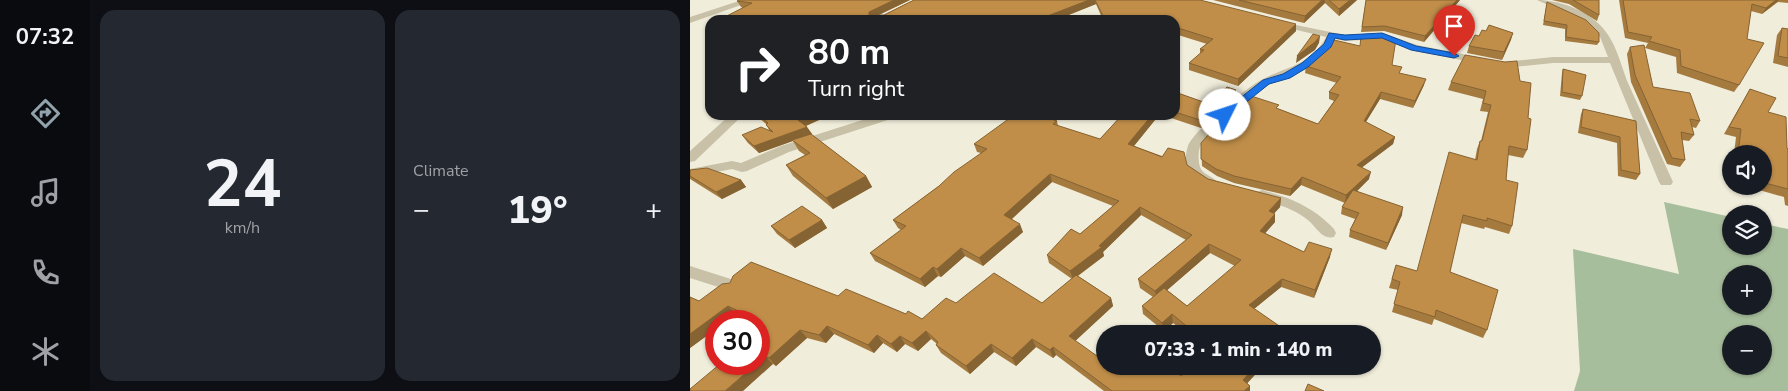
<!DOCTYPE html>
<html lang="en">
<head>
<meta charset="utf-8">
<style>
  :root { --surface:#171b24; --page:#242831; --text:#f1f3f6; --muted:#9ea1a6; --accent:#92a2ad }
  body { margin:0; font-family:"Nunito Sans",sans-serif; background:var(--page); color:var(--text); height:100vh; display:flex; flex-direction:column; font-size:19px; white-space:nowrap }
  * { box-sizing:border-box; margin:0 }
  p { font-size:16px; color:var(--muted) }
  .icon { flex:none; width:28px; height:28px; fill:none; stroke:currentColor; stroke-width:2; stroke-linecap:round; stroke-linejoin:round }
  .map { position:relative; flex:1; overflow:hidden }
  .sheet { display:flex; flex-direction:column; gap:10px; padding:10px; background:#0d0f14; width:600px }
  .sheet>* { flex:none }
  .guide { position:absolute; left:15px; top:15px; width:475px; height:105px; border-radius:15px; box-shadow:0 1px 4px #0004; background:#202124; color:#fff; overflow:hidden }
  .tools { position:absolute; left:1032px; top:145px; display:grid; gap:10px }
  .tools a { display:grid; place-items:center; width:50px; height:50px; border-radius:50%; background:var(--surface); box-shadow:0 1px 4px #0004; font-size:25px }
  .speed { position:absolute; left:15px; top:310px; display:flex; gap:10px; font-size:25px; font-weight:700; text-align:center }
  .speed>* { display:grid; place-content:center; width:65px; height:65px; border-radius:50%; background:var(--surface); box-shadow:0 1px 4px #0004; line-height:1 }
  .speed .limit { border:8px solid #d22; background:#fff; color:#111 }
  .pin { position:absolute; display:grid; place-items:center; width:42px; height:42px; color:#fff; margin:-51px -21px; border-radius:50% 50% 50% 0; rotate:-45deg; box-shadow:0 0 5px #0007 }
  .pin .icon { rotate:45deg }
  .me { position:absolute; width:55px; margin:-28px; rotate:49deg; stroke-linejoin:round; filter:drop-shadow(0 0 4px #0008) }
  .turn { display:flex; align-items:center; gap:18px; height:105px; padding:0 20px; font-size:22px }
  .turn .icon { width:65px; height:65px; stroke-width:2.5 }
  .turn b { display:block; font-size:35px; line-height:42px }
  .big { font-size:38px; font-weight:800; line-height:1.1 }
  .sheet .tile { flex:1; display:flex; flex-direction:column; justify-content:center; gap:8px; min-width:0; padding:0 18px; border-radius:15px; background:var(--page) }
  .sheet .dial { align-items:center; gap:0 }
  .dial b { font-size:65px; line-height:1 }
  .heat { display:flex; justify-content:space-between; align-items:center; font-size:28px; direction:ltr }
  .sheet .tiles { flex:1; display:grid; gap:10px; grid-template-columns:repeat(2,1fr) }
  .trip { position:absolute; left:406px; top:325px; width:285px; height:50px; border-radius:25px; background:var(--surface); box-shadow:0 1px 4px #0004; font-weight:800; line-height:50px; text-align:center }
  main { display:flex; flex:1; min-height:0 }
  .tabs { display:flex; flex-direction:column; width:90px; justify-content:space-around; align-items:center; background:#090b0e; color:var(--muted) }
  .tabs .icon { width:35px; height:35px }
  .tabs .selected { color:var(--accent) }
  .tabs b { font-size:22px; color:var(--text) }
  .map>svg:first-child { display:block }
  .green { fill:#a7be9c; fill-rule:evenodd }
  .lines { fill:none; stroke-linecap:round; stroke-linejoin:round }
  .minor { fill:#c8c1a7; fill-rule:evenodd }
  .wall { fill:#a57a3f; fill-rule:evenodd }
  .shaded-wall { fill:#866333 }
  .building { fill:#c08e49; stroke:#866333 }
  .route { fill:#1a73e8; stroke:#114b97 }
</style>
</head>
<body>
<main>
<nav class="tabs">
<b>07:32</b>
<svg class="icon selected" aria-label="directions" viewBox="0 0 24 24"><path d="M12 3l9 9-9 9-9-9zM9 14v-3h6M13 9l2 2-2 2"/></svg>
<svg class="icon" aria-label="music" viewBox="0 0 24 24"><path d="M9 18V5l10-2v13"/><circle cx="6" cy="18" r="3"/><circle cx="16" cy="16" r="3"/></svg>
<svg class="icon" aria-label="phone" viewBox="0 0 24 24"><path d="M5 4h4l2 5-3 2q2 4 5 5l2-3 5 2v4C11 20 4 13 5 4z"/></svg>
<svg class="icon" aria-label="climate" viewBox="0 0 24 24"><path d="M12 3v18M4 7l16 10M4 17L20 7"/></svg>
</nav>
<section class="sheet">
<div class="tiles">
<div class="tile dial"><b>24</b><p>km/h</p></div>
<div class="tile"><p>Climate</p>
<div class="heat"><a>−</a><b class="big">19°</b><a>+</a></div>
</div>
</div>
</section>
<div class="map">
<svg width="1098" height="391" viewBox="0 0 1098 391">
  <rect width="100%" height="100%" fill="#f0eddb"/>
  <path class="green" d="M974,202L1041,217V246H1074V224L1098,229V391H884L890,371L883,249L989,274ZM1041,274H1074V306H1041ZM1041,334H1074V366H1041Z"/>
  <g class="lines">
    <path class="minor" d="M52,0H65L0,23V17Z
      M847,0C868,0 894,9 910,25C926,41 930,63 938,83C953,116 968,149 983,182L981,185H971L969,182L920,63H863L813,68L724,51L692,39L655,41L645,39C636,56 620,69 602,76C594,79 585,81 577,86C561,96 520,129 511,144C508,150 508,161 510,167C513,175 523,176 527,182L525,185C514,188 505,181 500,172C495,165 495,154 498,146C504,130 555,89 571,80C595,67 622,65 636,37L586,25V21L655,35L693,33L727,45L813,62L863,57H918L910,37L896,22Z
      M40,115H53L5,161L0,162V151Z
      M188,115H206L204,118L99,152L57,171L52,172L42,169L0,177V169L42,161L51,163L91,146Z
      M572,190C601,198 623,207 644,229L646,233L644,237C632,240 627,228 619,221C604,208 586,204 567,198L565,195L567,192Z
      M0,266L47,281L49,285L47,289L41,291L0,278Z"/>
  </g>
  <path class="wall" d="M220,0L189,15H194L224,0H510L606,31L548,86L499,70V63L510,54V49L517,44L485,34V20H413L406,4L366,20H29L53,8L51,7L47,1Z
    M523,0H667L649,16L635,3L614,23Z
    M676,0H770L734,42L694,31L671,32Z
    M862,0H909V15L907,21L879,4Z
    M929,0H1098V3L1088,2L1072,14L1061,11L1049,85L1044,92L987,73L986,57L955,48L958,43L935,38Z
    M857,2L909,42L907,45L875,41V29L853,25Z
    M1092,28L1098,29V67L1083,63L1087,35Z
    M796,31L823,33L812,60L777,53L779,46L789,36Z
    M940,47L963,87L1010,121L1006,128L1002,127L1004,135L999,141L992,140L995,160L990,167L977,164L941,82L937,54Z
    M702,65L710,74L734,85L723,108L690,99L676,122L705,137L703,144L672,167L679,179L667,191L712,215L696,250L659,237L660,230L665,219L651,214L652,207L656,201L655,203L611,185L600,196L544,183L527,176L512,166L511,143L524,129V125L589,109L628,124L644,101L639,99V92L647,83L615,73L616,66Z
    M873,69L892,96L890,100L870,96L872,73Z
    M830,81L838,118L837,150L833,158L818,155L816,180L822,226L819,234L795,227L794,229L771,223L760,272L797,330L793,338L744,319L742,325L702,312L708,290L699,288L706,265L727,271L785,160L787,149L790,141H791L798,112L790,111L793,99L758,90L761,82Z
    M1060,89L1078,112L1097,148L1098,149V206L1095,205L1094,197L1069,190V186H1074V154H1044L1046,137L1034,134Z
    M546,90V98L511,128L472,115H485V92L519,104Z
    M893,109L946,121L950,174L946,180L928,176L927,143L888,133L891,114Z
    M66,115H140L116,126L122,134H121L176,176L182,187L143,209L103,176L96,165L115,155L109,151L103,141L69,153L58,143L52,135L79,130L76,124Z
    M357,115L355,117L367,121L368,126L410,139L432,115H469L444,146L497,165L518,179L591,198L590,207L584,213L585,222L575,233L614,252L640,257L624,298L591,287L564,309L598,334H497L483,323L474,331L453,314L452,306L463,297L450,288L448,279L496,240L451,215L413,252L414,256L388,276L421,298L423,306L385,341L414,361L491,376L573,366L557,383L560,386V391H414L366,355L363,358L346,347L326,366L304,352L280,374L251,353L246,345L247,344L241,339L228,351L215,344L207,352L193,343L184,353L144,334L136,343L117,338L86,366L83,364H69V321H60L46,314L37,321H26V329L0,348V297L9,301L148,296L216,314L232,319L266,303H352L382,279L359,263L357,255L390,234L423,206L362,182L322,219L333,232L293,266L275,256L251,277L248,276L235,287L185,261L180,253L211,230L208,228L203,220L249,186L291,153L287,152L284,144ZM520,253L545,266L497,306L477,290Z
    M0,170L51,180L56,187L32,199L0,179Z
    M132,220L137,228L105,248L87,234L81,226Z"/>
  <path class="shaded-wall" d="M204,0H220L182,18L179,15V12Z
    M399,0H405L406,4L366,20H347Z
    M632,0H635V3L614,23L615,16Z
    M660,0H667L649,16V9Z
    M767,0H770L734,42L735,36Z
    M1086,0H1089L1072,14L1076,8Z
    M606,24V31L548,86V79Z
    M823,33L821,40L812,60L814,52Z
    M630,36L629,43L625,50L606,63L607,56Z
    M736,79L734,85L723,108L725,101Z
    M546,90V98L511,128L510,120Z
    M691,92L690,99L672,128L674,121Z
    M119,115H140L113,127L108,120Z
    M462,115H469L439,152L438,144Z
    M117,127L122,134L69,153L64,146Z
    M705,137L703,144L666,172L667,165Z
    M681,172L679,179L655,203L656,195Z
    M360,174L362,182L317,223L314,215Z
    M176,176L182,187L143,209L136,198Z
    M612,177L611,185L600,196L601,189Z
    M51,180L56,187L32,199L26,192Z
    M591,198L590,207L579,219V211Z
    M450,207L451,215L413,252L414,256L383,279L380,271L409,246Z
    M713,207L712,215L696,250L698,243Z
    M585,214V222L570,239V231Z
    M132,220L137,228L105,248L99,240Z
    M330,224L333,232L293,266L289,258Z
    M519,244L520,253L467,299L465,291Z
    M271,248L275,256L251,277L247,269Z
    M642,249L640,257L624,298L625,290Z
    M243,267L248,276L235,287L230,279Z
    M592,279L591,287L559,313V305Z
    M421,298L423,306L382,344L379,336Z
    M38,306L46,314L37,321H26V329L0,348V334Z
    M482,314L483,323L474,331L472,323Z
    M137,326L144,334L136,343L129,335Z
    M110,330L117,338L86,366L79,358Z
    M236,331L241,339L228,351L222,343Z
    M187,335L193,343L184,353L178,345Z
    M210,336L215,344L207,352L201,344Z
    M342,339L346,347L326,366L322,358Z
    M301,344L304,352L280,374L276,366Z
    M363,347L366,355L363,358L360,350Z
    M75,356L83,364L53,391H35L66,364H69V362Z
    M566,366H573L553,388V380Z
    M560,386V391H554Z"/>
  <path class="building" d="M49,0H204L179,12V15H194L224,0H399L347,20H215L210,18L206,20H29L62,3L47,1Z
    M405,0H510L606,24L548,79L499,63L514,50L510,49L523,39L485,27V20H462L459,19L458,20H415Z
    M549,0H632L615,16Z
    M639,0H660L649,9Z
    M676,0H767L735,36L695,26L672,27Z
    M883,0H909V15Z
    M933,0H1086L1076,8L1062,4L1057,39L1074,43L1049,85L991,66L990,50L959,41L962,37L938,32Z
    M857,2L896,20L909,33V42L876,37L877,25L854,21Z
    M799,25L823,33L814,52L779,46L785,35L789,36L792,30L796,31Z
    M1092,28L1098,29V58L1088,56Z
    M623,34L630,36L625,42L607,56Z
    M693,34L706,39L702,65L712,67L709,73L736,79L725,101L691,92L674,121L705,137L667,165L681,172L656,195L612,177L601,189L544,176L526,169L511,159V143L526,126L524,125L558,95L589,105L586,108L628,124L649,95L639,92L651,77L616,66L633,52L644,40L670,46L671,36Z
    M954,45L963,87L1000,93L1010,121L1000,119L1004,135L991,132L995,160L982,158L945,75L940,47Z
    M775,55L815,62L827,61L830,81L841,83L838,118L841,119L837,150L819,146L816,180L828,183L822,226L797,218V221L773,215L760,272L808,290L797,330L746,310L745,317L704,304L710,282L702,279L706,265L727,271L759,152L787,160L790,141H792L801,105L793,103L796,91L761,82Z
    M873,69L896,75L892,96L872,92Z
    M537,87L546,90L510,120L485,112V92L519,104Z
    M1060,89L1086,98L1078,112L1096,117L1097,148L1098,149V189L1075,183V177H1074V154H1048L1051,129L1039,127Z
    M893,109L946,121L950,174L931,170L930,137L891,127Z
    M69,115H119L108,120L117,127L64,146L52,135L71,127L83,132L76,125L78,123Z
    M324,115H350L367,121L363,124L410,139L432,115H462L438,144L472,157L478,148L494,152L497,165L518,179L591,198L579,211L585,214L570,231L614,252L619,242L642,249L625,290L592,279L559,305L598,332L596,334H506L482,314L472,323L452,306L474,288L497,306L551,260L519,244L465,291L448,279L502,235L450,207L409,246L412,247L380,271L357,255L381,229L390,234L429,201L360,174L314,215L330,224L289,258L271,248L247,269L243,267L230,279L180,253L216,226L203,220L249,186L264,172L297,149L284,144Z
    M121,134L176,176L136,198L96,165L120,153L102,140Z
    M17,168L51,180L26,192L0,176V170Z
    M663,190L713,207L698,243L660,230L669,213L652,207Z
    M112,206L132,220L99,240L81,226Z
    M61,262L148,296L156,289L216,314L218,311L232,319L256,298L266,303L304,273L352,303L386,275L421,298L379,336L414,361L415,359V366H477L491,376L502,366H566L553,380L560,386L554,391H422L363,347L360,350L342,339L322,358L301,344L276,366L246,345L248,342L236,331L222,343L210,336L201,344L187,335L178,345L137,326L129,335L110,330L79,358L75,356L69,362V324L71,322L38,306L0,334V297L9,301L32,284L40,283L43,276Z
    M30,364H66L35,391H0V389Z
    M618,384L634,391H615Z"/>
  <path class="route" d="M639,33L655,35L692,33L726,46L764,53L769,56L764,58L721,50L692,38L655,40L645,38L641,47L618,67L600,78L579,84L538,117H531V113L573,80L593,74L612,63L634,44Z"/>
</svg>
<div class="tools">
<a><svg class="icon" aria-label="sound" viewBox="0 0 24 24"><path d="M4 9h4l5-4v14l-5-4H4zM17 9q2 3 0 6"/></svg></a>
<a><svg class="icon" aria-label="layers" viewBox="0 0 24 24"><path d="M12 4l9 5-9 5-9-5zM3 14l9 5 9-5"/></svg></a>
<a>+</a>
<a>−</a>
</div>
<div class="speed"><div class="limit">30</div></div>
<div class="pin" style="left:764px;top:56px;background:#d93025"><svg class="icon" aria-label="arrive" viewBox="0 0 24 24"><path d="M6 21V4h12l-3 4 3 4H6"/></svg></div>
<svg class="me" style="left:535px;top:115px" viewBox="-20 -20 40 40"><circle r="19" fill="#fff"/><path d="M0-13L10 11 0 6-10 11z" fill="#1a73e8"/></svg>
<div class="trip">07:33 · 1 min · 140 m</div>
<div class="guide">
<div class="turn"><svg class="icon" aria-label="right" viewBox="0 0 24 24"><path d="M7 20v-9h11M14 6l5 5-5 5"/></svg><div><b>80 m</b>Turn right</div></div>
</div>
</div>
</main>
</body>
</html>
